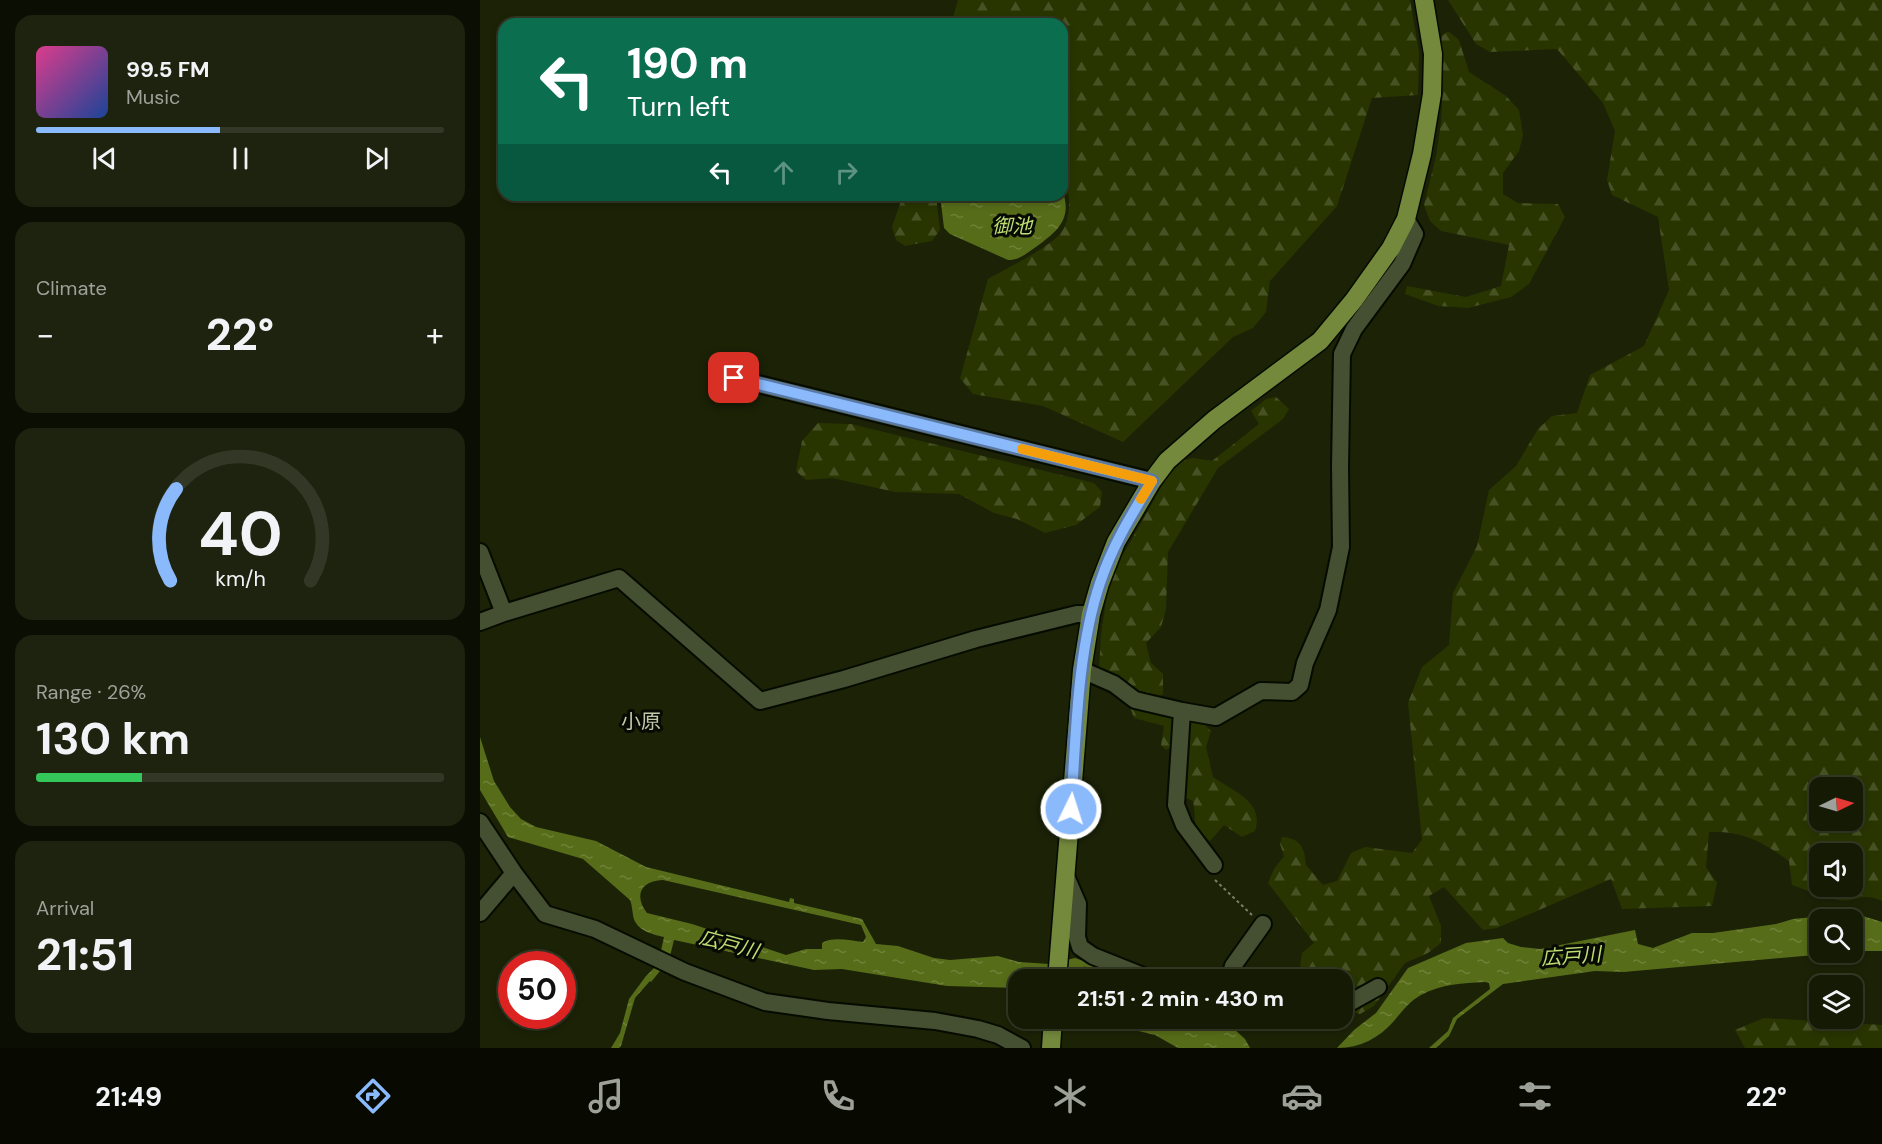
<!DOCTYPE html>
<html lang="en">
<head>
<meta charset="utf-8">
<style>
  :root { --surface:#141a04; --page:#1d230e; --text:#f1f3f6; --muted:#9da19a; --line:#333826; --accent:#8abafc }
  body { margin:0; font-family:"DM Sans","Noto Sans JP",sans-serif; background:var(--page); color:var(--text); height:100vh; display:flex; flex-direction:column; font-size:22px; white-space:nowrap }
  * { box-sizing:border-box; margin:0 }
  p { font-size:20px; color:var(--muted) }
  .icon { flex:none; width:33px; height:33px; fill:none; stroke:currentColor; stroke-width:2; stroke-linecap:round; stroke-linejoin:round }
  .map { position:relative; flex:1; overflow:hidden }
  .panel { display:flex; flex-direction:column; gap:15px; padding:15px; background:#0b0e02; width:480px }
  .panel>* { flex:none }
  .banner { position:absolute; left:18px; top:18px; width:570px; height:183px; border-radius:18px; box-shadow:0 3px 9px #0003,0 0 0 2px var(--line); background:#0b6e4f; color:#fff; overflow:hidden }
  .needle { width:39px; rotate:85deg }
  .tools { position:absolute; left:1329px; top:777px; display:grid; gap:12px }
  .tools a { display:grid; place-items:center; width:54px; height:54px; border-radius:12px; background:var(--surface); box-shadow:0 3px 9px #0003,0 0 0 2px var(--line); font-size:30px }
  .speed { position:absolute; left:18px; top:951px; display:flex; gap:12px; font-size:30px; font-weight:700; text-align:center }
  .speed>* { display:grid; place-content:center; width:78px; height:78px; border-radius:50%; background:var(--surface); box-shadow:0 3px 9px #0003,0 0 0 2px var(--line); line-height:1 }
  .speed .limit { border:9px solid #d22; background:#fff; color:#111 }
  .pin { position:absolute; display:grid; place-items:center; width:51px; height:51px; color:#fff; margin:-26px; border-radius:12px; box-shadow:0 3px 9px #0006 }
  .me { position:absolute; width:66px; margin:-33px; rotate:4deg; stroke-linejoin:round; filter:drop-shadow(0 0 4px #0008) }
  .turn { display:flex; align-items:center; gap:21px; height:126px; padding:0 30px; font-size:27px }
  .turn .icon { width:78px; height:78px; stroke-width:2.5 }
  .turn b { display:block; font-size:42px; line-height:51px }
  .lanes { display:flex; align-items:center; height:57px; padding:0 30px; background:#0003; justify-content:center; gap:30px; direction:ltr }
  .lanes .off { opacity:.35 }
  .big { font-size:45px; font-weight:700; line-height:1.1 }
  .panel .tile { flex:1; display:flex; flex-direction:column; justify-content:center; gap:9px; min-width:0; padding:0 21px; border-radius:18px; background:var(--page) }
  .panel .dial { align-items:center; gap:0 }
  .dial svg { height:156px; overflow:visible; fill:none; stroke:var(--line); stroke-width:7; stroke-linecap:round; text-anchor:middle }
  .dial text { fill:var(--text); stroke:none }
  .song { display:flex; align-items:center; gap:18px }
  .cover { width:72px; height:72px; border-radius:9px; background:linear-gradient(135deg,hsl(330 70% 55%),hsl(220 70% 35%)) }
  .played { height:6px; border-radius:3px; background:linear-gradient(90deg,var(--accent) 45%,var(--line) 45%) }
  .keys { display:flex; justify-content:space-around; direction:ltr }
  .heat { display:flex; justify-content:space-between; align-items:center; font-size:33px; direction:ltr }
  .charge { height:9px; border-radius:4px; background:linear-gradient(90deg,#34c759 26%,var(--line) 0) }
  .trip { position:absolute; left:528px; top:969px; width:345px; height:60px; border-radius:18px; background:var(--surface); box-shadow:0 3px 9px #0003,0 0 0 2px var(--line); font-weight:700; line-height:60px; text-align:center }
  .tabs { display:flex; height:96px; justify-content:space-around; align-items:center; background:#080a02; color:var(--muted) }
  .tabs .icon { width:42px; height:42px }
  .tabs .active { color:var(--accent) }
  .tabs b { font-size:27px; color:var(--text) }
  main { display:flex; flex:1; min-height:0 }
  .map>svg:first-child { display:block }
  .forest { fill:url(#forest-firs); fill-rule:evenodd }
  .water { fill:url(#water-ripples); fill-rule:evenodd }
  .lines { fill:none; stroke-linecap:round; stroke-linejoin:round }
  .minor-casing { stroke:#060b00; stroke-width:20 }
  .major-casing { stroke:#060b00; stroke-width:21 }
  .path { stroke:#798069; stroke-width:2; stroke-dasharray:3 3; stroke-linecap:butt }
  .minor { stroke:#454f31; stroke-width:16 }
  .major { stroke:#74893c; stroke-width:18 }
  .route-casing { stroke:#5a79a4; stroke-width:15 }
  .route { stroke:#8abafc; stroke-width:10 }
  .slow { stroke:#f59e0b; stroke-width:10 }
  .labels { text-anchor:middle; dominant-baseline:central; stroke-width:6; stroke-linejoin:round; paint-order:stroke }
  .water-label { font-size:20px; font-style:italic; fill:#bedd72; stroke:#070a02 }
  .neighbourhood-label { font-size:20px; fill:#bfcaa8; stroke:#070a02 }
</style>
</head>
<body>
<main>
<section class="panel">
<div class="tile">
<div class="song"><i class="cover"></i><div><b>99.5 FM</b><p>Music</p></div></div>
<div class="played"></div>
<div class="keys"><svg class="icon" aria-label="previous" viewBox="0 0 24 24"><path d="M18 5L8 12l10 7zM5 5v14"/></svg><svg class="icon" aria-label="pause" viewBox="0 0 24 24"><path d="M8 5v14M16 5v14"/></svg><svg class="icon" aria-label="next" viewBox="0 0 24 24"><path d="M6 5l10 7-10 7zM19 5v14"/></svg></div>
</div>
<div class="tile"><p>Climate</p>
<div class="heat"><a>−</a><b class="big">22°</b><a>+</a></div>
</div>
<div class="tile dial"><svg viewBox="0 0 100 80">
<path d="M14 69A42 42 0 1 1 86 69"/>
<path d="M14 69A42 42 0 0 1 17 22" stroke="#8abafc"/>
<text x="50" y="56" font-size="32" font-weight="700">40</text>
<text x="50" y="72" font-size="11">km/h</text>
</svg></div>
<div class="tile"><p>Range · 26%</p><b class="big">130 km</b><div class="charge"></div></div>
<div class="tile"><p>Arrival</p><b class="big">21:51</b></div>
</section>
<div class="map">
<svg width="1402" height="1048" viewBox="0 0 1402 1048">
  <defs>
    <pattern id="forest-firs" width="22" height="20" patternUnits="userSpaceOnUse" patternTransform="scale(1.5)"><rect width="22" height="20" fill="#283500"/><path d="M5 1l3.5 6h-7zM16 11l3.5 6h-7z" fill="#475224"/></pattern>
    <pattern id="water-ripples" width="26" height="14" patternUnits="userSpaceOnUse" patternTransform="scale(1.5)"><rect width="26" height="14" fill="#576c19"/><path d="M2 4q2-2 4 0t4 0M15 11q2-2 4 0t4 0" fill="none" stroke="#6f8139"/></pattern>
  </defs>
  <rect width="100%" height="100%" fill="#1b2206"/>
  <path class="forest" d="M478,0H930L939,52L938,95L892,98L857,206L790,281L786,312L773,328L753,337L643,442L563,406L493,394L480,378L508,279C522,271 576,244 582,231C587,224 589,213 589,204C589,196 588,189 582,183V24H471Z
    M968,0H1402V901C1383,891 1373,903 1359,900C1344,898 1327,890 1312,885L1309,861C1281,841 1264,831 1229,832L1226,867L1237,883L1232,906L1142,909L1131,879L1017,928L1003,930L964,887L949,896L961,926V943L948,953L925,963L894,1006L880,1014L863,1009L862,980L832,979L820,966L822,953L834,943L788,883L794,869L804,856L800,844L802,837C820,838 825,848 826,865L843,885L857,881L871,853L885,847L932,853L942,840L928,703L942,667L969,645L973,593L997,546L1009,490L1036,466L1058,429L1072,416L1097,413L1110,375L1164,346L1189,290L1178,217L1132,195L1127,180L1135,131L1123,103L1077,49L1010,52L996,44ZM1340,788H1372V820H1340ZM1340,854H1372V886H1340Z
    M968,31L979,40L989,72L1026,96L1039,110L1043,135L1039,151L1023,173V194L1038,203L1078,204L1085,217L1049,284L1031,297L988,308L958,306L925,294L927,286L986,297L1021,286L1029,245L961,231L950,221L944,205L956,156L961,122L963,87L961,42L962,36Z
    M423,195H456L460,230L452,241L425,246L416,240L412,227Z
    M796,397L809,409L803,419L738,468L688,552L686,609L681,627L666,643L671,663L683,674V694L674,700L658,696L619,670L621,635L627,594L641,558L686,479L701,461L713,458L732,461L779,424L771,411L786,399Z
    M338,423L371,424L614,483L622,492L620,507L596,525L565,533L537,519L514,513L479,494L415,492L352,478L326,480L316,471L322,441Z
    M655,704L692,713L698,721L693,747L686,750L681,745L684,726L654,718L650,707Z
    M712,721H721L731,731L726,747L733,777C753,791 785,802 775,831L762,837L744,825L730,841C710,829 717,821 713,801L706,798L703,786L707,726Z
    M1284,1018L1402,1025V1048H1265L1255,1030Z"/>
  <path class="water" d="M582,190C594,220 575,233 553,249C544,255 539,260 528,260L470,234L464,228L460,195H582Z
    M0,737L14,781L30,807L41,819L56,827L116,841L166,867L289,897L309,902L310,898L314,899V903L382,919L396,944L418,946L454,958L470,960L518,956L539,962L569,964L595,958L654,979C634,979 611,959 592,970V979L538,980V988L467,986L362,969L334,970L194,940L189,960L171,982L170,981L155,998L141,1046L139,1048H131L140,1033L149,999L166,976L178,964L184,937C171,934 155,930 153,915C152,909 152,905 150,900L103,859L28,837L0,790ZM183,880L381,925L386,937L383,942C371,941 353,936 342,943V949H326L306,955L212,924L167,913C154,896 160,881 183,880Z
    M1373,913L1402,922V951H1373L1372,920H1340V952L1357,953L1144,972L1115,971L1023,984L977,1019L969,1036L956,1048H949L968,1031L973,1018L1010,989L1009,983L1005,982C982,983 962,984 941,995C930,1001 922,1011 914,1021C899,1038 880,1048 857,1048L874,1030L896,1013L928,968L986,943L1023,938L1028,943L1041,947L1060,949L1155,930L1158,944L1173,948L1212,933H1233L1296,924L1313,919Z
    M667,1018L743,1019L765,1039L770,1048H698L675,1035L638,1026L623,1019L656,1021Z"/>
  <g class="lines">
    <g class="minor-casing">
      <path id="minor" d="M254,378L672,481
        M0,552L24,613
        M0,622L24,613L139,578L280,701L364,679L496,639L597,614H611
        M602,670L634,684L655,700L702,711L736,717L781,691L812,692L820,685L825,663L848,610L861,547L860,466L862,354L874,329L922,264L935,234L926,219
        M702,711L696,805L704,825L734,865
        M0,822L34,873L65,914L115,929L205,972L285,1002L348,1011L455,1021L498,1029L518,1035L542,1048
        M585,874L598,904L597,937L600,947L613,956L673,980
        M0,913L34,873
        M749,980L753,966L783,924
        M862,1007L898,987
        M778,1018L808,1021L837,1018"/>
    </g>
    <g class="major-casing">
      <path id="major" d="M577,980L602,670L611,614L620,583L636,542L672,481L687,461L734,420L840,341L874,300L911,248L926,219L942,154L952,94L953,54L944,0
        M571,1048L573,1018"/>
    </g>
    <path class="path" d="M735,880L772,915"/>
    <use href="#minor" class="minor"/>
    <use href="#major" class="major"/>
  </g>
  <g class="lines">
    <g class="route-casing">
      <path id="route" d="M254,378L672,481C652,514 632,546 620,583C597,651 596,737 591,809"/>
    </g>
    <use href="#route" class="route"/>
    <path class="slow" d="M542,449L672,481L661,499"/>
  </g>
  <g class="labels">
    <g class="water-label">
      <text x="532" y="226">御池</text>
      <text transform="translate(249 944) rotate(15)">広戸川</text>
      <text transform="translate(1091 956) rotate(-4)">広戸川</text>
    </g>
    <g class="neighbourhood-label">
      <text x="161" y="721">小原</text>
    </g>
  </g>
</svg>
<div class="tools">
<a><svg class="needle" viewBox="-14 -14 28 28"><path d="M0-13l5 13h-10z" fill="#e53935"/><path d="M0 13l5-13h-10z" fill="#9da19a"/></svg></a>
<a><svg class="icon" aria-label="sound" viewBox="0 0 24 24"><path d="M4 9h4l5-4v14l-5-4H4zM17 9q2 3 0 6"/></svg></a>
<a><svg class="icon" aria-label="search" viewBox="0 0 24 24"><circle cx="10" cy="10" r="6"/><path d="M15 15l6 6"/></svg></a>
<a><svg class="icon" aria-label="layers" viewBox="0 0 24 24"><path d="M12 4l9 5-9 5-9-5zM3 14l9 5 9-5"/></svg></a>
</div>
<div class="speed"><div class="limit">50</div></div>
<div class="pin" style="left:254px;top:378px;background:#d93025"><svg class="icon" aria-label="arrive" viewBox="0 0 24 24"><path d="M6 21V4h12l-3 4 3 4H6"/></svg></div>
<svg class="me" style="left:591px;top:809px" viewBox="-20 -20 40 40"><circle r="17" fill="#8abafc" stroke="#fff" stroke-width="3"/><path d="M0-11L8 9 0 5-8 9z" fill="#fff"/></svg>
<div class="trip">21:51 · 2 min · 430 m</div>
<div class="banner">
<div class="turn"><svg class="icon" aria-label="left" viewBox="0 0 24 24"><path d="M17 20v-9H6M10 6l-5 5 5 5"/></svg><div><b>190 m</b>Turn left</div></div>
<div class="lanes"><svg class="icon" aria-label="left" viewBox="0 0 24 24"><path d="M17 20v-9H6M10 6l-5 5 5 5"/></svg><svg class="icon off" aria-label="ahead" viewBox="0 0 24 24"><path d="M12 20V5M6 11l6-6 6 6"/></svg><svg class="icon off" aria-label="right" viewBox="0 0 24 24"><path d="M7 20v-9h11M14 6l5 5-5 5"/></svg></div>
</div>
</div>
</main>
<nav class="tabs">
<b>21:49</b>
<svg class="icon active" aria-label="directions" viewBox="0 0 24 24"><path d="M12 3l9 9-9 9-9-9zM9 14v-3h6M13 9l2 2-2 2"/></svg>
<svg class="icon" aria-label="music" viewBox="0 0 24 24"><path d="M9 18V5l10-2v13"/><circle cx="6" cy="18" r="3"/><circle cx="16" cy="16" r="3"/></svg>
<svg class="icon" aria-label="phone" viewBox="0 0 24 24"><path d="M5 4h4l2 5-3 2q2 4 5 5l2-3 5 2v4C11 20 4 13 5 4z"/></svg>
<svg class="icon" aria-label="climate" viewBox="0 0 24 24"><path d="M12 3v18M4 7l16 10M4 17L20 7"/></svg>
<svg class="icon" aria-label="car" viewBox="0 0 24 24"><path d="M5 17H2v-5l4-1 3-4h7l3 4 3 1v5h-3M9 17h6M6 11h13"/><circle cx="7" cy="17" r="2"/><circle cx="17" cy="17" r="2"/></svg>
<svg class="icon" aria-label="filters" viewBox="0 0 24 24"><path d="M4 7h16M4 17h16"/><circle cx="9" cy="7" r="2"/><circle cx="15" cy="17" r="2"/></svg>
<b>22°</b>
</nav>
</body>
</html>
